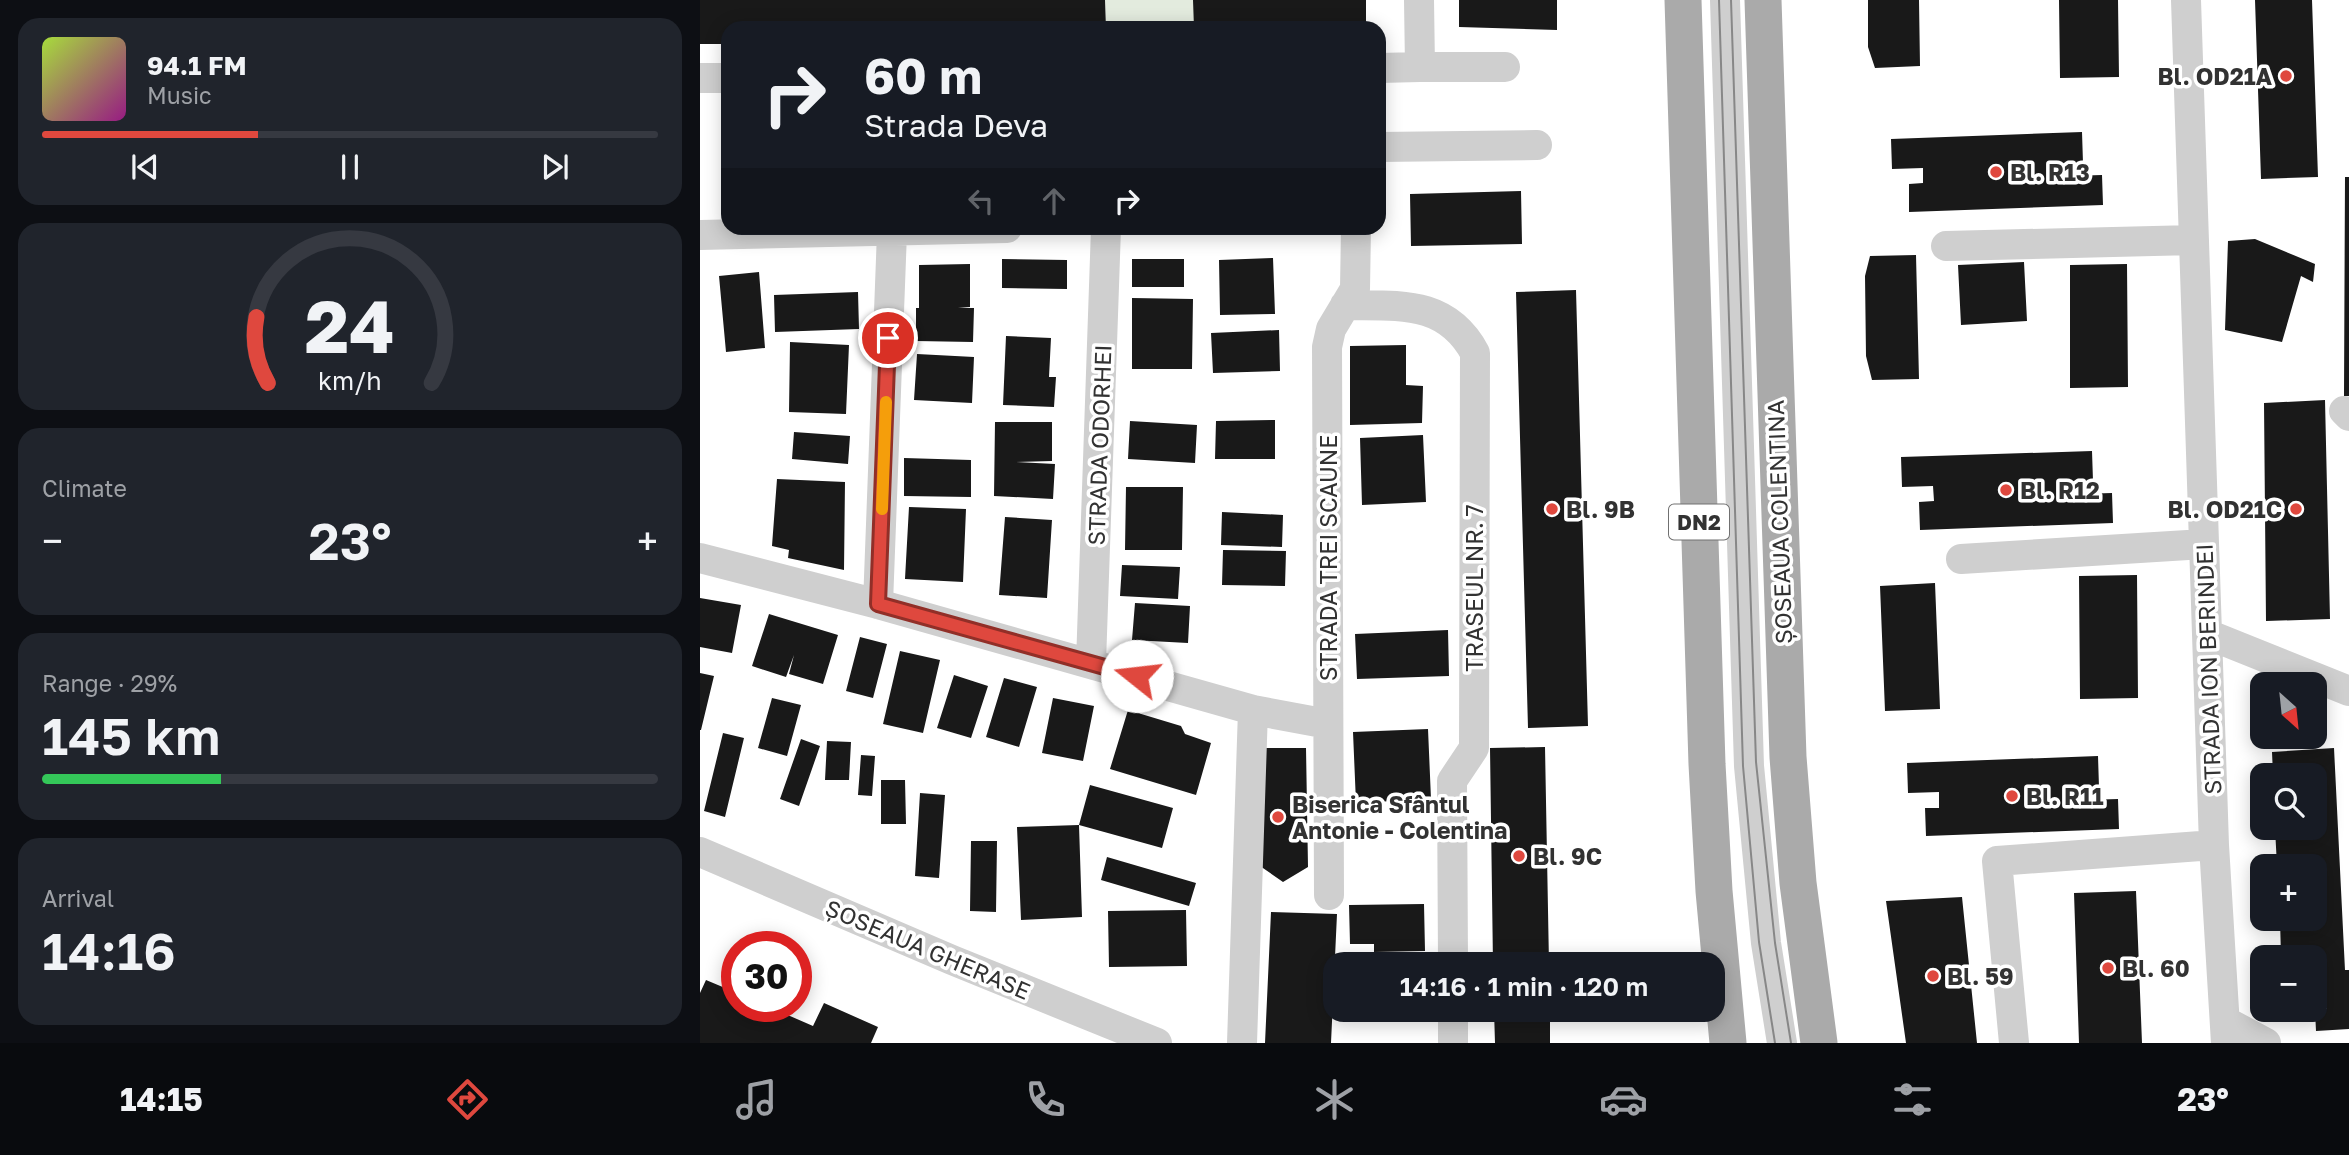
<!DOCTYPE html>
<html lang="en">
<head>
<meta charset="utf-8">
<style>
  :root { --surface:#171b24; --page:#20242c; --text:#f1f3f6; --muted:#9ea1a6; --line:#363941; --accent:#df483e }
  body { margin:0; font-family:"Golos Text",sans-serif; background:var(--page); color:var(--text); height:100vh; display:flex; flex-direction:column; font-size:26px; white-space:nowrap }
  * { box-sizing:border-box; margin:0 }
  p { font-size:23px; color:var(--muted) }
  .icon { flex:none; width:38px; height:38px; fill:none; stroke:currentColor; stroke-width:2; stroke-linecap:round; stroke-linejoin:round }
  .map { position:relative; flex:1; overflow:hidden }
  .drawer { display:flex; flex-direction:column; gap:18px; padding:18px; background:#0d0f14; width:700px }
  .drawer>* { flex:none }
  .guide { position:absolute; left:21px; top:21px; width:665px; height:214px; border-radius:21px; box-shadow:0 4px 18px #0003; background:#171b24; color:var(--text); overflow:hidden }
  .needle { width:46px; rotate:153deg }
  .tools { position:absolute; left:1550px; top:672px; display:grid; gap:14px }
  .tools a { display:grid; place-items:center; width:77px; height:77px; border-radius:14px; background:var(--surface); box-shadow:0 4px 18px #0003; font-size:35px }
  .speed { position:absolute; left:21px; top:931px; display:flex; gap:14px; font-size:35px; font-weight:700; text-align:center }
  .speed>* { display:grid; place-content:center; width:91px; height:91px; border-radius:50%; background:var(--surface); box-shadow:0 4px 18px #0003; line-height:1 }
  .speed .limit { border:10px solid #d22; background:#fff; color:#111 }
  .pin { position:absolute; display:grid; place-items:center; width:60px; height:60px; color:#fff; margin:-30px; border:4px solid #fff; border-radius:50%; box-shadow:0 2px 7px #0007 }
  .me { position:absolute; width:77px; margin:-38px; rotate:286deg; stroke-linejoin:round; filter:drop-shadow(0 0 5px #0008) }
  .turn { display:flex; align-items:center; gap:24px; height:147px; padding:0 28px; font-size:32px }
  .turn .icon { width:91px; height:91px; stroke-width:2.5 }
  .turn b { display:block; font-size:49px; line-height:60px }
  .lanes { display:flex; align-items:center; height:66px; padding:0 28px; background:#0003; justify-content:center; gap:35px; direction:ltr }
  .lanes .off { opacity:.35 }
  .big { font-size:52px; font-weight:600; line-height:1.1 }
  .drawer .tile { flex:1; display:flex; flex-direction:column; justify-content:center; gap:10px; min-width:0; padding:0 24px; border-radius:21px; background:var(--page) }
  .drawer .dial { align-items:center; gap:0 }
  .dial svg { height:182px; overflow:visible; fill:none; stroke:var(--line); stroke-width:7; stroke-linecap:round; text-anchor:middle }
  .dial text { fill:var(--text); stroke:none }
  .song { display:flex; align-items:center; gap:21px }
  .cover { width:84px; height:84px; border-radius:10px; background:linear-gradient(135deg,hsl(80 70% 55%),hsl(310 70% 35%)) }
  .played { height:7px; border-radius:4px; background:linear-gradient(90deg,var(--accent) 35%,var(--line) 35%) }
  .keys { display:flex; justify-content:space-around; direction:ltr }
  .heat { display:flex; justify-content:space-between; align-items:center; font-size:38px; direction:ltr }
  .charge { height:10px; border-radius:5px; background:linear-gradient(90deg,#34c759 29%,var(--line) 0) }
  .trip { position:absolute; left:623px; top:952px; width:402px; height:70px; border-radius:21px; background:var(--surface); box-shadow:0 4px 18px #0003; font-weight:600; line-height:70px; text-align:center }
  .menu { display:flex; height:112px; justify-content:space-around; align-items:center; background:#090b0e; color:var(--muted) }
  .menu .icon { width:49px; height:49px }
  .menu .current { color:var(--accent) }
  .menu b { font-size:32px; color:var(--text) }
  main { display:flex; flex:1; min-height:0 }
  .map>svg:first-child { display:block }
  .green { fill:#e3ebde }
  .building { fill:#191919 }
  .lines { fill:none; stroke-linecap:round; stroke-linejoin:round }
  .minor { stroke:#cfcfcf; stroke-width:30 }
  .major { stroke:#aaa; stroke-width:37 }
  .tram { stroke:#878787; stroke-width:2 }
  .route-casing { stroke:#912f28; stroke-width:18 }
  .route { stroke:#df483e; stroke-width:12 }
  .slow { stroke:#f59e0b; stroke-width:12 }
  .poi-dot { fill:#df483e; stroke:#fff; stroke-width:2.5 }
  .labels { text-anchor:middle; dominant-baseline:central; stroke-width:7; stroke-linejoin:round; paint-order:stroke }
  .shield { fill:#fff; stroke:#707070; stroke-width:2 }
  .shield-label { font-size:21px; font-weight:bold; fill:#323232 }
  .poi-label { font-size:23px; font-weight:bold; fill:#323232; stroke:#fff; text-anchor:start }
  .street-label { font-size:23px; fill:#323232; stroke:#fff }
</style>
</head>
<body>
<main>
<section class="drawer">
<div class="tile">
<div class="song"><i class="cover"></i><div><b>94.1 FM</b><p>Music</p></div></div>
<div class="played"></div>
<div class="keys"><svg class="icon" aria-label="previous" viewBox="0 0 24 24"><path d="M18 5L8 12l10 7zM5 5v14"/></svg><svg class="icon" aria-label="pause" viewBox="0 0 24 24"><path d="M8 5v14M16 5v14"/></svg><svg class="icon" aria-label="next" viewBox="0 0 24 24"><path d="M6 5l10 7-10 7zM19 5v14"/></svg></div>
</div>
<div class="tile dial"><svg viewBox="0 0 100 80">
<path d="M14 69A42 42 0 1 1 86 69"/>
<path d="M14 69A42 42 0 0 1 9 40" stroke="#df483e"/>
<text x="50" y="56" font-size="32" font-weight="700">24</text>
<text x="50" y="72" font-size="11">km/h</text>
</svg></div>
<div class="tile"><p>Climate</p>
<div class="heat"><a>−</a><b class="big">23°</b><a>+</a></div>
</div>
<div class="tile"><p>Range · 29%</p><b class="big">145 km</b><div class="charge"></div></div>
<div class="tile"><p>Arrival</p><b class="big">14:16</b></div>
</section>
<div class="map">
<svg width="1649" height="1043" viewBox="0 0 1649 1043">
  <rect width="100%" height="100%" fill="#fff"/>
  <path class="green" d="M405,0H494V28H406Z"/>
  <path class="building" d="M0,0H405L406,28H244V24H229V28H28V44H0Z
    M493,0H666V28H494Z
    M759,0H857V30L759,27Z
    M1168,0H1219L1220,66L1175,68L1168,47Z
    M1359,0H1418L1419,77L1360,78Z
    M1555,0H1612L1618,177L1561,179Z
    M1382,132L1383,163H1368L1369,176L1402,175L1403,205L1209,212V184L1223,183V168L1192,169L1191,139Z
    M1645,177H1649V396H1644Z
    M821,191L822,244L711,246L710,194Z
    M1555,239L1615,264L1613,282L1601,276L1582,342L1525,330L1528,241Z
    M1216,255L1219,379L1172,380L1166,356L1165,276L1170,256Z
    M573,258L575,314L520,315L519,260Z
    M302,259L367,260V289L302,288Z
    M432,259H484V287H432Z
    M1324,262L1327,321L1261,325L1258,265Z
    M270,264V307L258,308H274L273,342L216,341V308H219V265Z
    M1427,264L1428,387L1370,388V265Z
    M59,272L65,348L26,352L19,276Z
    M876,290L888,726L828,728L816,292Z
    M158,292L159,329L75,332L74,295Z
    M432,298L493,299L492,369H432Z
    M579,330L580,371L513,373L511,333Z
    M306,336L351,338L349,377H356L354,407L303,405Z
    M90,342L149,345L146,414L89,412Z
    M706,345V385L723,386L722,423L650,425V346Z
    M217,354L274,357L272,403L214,400Z
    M1625,400L1630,619L1566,621L1564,403Z
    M575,420V459H515L516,421Z
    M430,421L497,425L495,463L428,459Z
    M295,422H352V461L316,462L355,464L353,499L294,496Z
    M94,432L150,436L148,464L92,459Z
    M723,435L726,502L662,505L660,438Z
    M1392,451L1393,481H1379V494L1412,493L1413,523L1220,530L1219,502L1234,501L1233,486L1202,487L1201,457Z
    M204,458L271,460V497L204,496Z
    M77,479L145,482L144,570L88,558L89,550L72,546Z
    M426,487H483L482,550H425Z
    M209,507L266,509L263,582L205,579Z
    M522,512L583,515L582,547L521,545Z
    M305,517L352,520L347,598L299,595Z
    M523,550L586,551L585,586L522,585Z
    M422,565L480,567L478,599L420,596Z
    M1437,575L1438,698L1380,699L1379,576Z
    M1235,583L1240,709L1185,711L1180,586Z
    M0,598L41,605L32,653L0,647Z
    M435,603L490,606L488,643L432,640Z
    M69,614L138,635L123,684L89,674L94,655L86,677L52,666Z
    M748,630L749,676L657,679L655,634Z
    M160,637L187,644L173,698L146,691Z
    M200,651L240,660L223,733L183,724Z
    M0,673L14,676L1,730H0Z
    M254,675L288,686L271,738L237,728Z
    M304,678L337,687L319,747L286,737Z
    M72,698L101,705L87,756L58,748Z
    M353,698L394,706L383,761L342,753Z
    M428,710L481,726L485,734L511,743L496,795L410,769Z
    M728,729L731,799L656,803L653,732Z
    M23,733L44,738L25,817L4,811Z
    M101,739L120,746L99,806L80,799Z
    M127,741L151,742L149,780H125Z
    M845,747L849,964H793L790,748Z
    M557,748H606L608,867L583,882L560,866Z
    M1634,748L1645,970H1649V1029L1616,1031L1615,1010L1627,1009L1625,972H1615V957H1581L1580,919H1615V866H1577L1575,828H1615V775H1573L1572,752Z
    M161,755L175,756L172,796L158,795Z
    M1398,756L1399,787H1384L1385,800L1418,799L1419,829L1226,836L1225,808H1239V792L1208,793L1207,763Z
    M181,780H205L206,824H181Z
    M390,785L473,808L462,848L379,825Z
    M220,793L245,795L239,878L215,876Z
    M379,825L382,917L321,920L317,827Z
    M271,841H297L296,912L270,911Z
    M407,857L496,883L489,906L401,880Z
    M1436,891L1442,1043H1379L1374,893Z
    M1262,897L1277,1043H1206L1186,901Z
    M724,904L725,951L674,952V944H650L649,905Z
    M486,910L487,966L409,967L408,911Z
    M571,912L637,914L631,1043H565Z
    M6,980L37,993V1006H67L113,1026L124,1003L178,1027L171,1043H0V993Z
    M794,1010H850V1043H795Z"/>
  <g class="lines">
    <path class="minor" d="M1025,0L1049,766L1066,943L1082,1043
      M1486,0L1514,845L1526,1043
      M720,67H805
      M679,68L720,67L719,0
      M0,78H28
      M679,147L837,145
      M0,235L307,228
      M1246,246L1494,240
      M645,305C697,306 746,299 775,353L774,748L752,781L753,964
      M1644,411L1649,416
      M0,558L178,604L553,710L628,724
      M1261,559L1504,544
      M178,604L192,232
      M1507,634L1649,691
      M391,663L406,228
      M0,852L252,960L457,1043
      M629,895L627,347L631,329L655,289L656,228
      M753,1010V1043
      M1525,1021L1566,1043
      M542,1043L553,710
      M1314,1043L1297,861L1514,845"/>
    <path class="major" d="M983,0L1007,764L1014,891L1028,1043
      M1063,0L1088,757L1098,883L1119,1043"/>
    <path class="tram" d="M1019,0L1043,766L1059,942L1075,1043
      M1031,0L1056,762L1075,943L1091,1043"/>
  </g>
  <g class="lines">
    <g class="route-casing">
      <path id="route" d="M188,338L178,604L437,676"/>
    </g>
    <use href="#route" class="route"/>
    <path class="slow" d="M182,509L186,402"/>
  </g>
  <g class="poi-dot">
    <circle cx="1586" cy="76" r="7"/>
    <circle cx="1296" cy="172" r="7"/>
    <circle cx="1306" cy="490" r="7"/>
    <circle cx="852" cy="509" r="7"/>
    <circle cx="1596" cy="509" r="7"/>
    <circle cx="1312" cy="796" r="7"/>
    <circle cx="578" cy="817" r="7"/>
    <circle cx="819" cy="856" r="7"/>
    <circle cx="1408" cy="968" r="7"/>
    <circle cx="1233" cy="976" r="7"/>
  </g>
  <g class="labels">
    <rect class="shield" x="969" y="504.5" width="60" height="35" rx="5"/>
    <g class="shield-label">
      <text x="999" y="522">DN2</text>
    </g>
    <g class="poi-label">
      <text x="1572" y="76" text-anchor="end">Bl. OD21A</text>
      <text x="1310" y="172">Bl. R13</text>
      <text x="1320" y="490">Bl. R12</text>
      <text x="866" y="509">Bl. 9B</text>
      <text x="1582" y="509" text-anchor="end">Bl. OD21C</text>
      <text x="1326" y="796">Bl. R11</text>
      <text x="592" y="804">Biserica Sfântul<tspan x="592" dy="26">Antonie - Colentina</tspan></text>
      <text x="833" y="856">Bl. 9C</text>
      <text x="1422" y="968">Bl. 60</text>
      <text x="1247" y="976">Bl. 59</text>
    </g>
    <g class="street-label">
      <text transform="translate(399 445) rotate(-88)">STRADA ODORHEI</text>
      <text transform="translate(1079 522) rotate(-92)">ȘOSEAUA COLENTINA</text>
      <text transform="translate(628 558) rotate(-90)">STRADA TREI SCAUNE</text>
      <text transform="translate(774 588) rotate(-90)">TRASEUL NR. 7</text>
      <text transform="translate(1508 669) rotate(-92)">STRADA ION BERINDEI</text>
      <text transform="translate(228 949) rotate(23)">ȘOSEAUA GHERASE</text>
    </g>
  </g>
</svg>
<div class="tools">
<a><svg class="needle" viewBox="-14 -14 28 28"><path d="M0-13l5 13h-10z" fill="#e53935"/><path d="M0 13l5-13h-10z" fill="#9ea1a6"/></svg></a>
<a><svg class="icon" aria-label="search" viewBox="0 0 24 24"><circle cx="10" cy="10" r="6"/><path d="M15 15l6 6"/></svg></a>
<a>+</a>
<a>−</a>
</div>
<div class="speed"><div class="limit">30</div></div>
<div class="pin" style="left:188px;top:338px;background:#d93025"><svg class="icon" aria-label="arrive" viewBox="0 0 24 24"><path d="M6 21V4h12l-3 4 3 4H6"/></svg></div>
<svg class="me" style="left:437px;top:676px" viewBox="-20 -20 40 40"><circle r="19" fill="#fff"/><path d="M0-13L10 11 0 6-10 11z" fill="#df483e"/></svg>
<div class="trip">14:16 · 1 min · 120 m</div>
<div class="guide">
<div class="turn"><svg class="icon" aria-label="right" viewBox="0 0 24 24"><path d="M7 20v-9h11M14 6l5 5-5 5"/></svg><div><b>60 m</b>Strada Deva</div></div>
<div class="lanes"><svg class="icon off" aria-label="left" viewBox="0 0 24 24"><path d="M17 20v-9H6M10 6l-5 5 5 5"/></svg><svg class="icon off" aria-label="ahead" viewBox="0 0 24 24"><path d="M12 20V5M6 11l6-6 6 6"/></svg><svg class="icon" aria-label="right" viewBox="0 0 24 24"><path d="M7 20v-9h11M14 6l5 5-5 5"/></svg></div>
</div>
</div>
</main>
<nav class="menu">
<b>14:15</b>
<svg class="icon current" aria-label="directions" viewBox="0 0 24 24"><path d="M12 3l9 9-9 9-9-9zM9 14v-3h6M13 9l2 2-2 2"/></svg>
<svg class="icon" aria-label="music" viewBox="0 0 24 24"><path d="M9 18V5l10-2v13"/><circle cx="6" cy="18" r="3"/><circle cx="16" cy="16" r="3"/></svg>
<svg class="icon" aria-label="phone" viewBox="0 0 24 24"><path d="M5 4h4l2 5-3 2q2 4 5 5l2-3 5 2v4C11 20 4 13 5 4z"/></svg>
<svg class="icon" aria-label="climate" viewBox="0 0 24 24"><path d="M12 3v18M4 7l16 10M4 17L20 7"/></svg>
<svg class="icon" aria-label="car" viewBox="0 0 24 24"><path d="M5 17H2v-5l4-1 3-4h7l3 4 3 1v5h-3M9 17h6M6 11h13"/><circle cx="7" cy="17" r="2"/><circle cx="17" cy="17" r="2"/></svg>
<svg class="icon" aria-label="filters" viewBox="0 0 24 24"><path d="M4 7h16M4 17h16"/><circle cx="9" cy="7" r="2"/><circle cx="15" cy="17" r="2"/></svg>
<b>23°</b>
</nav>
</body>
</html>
